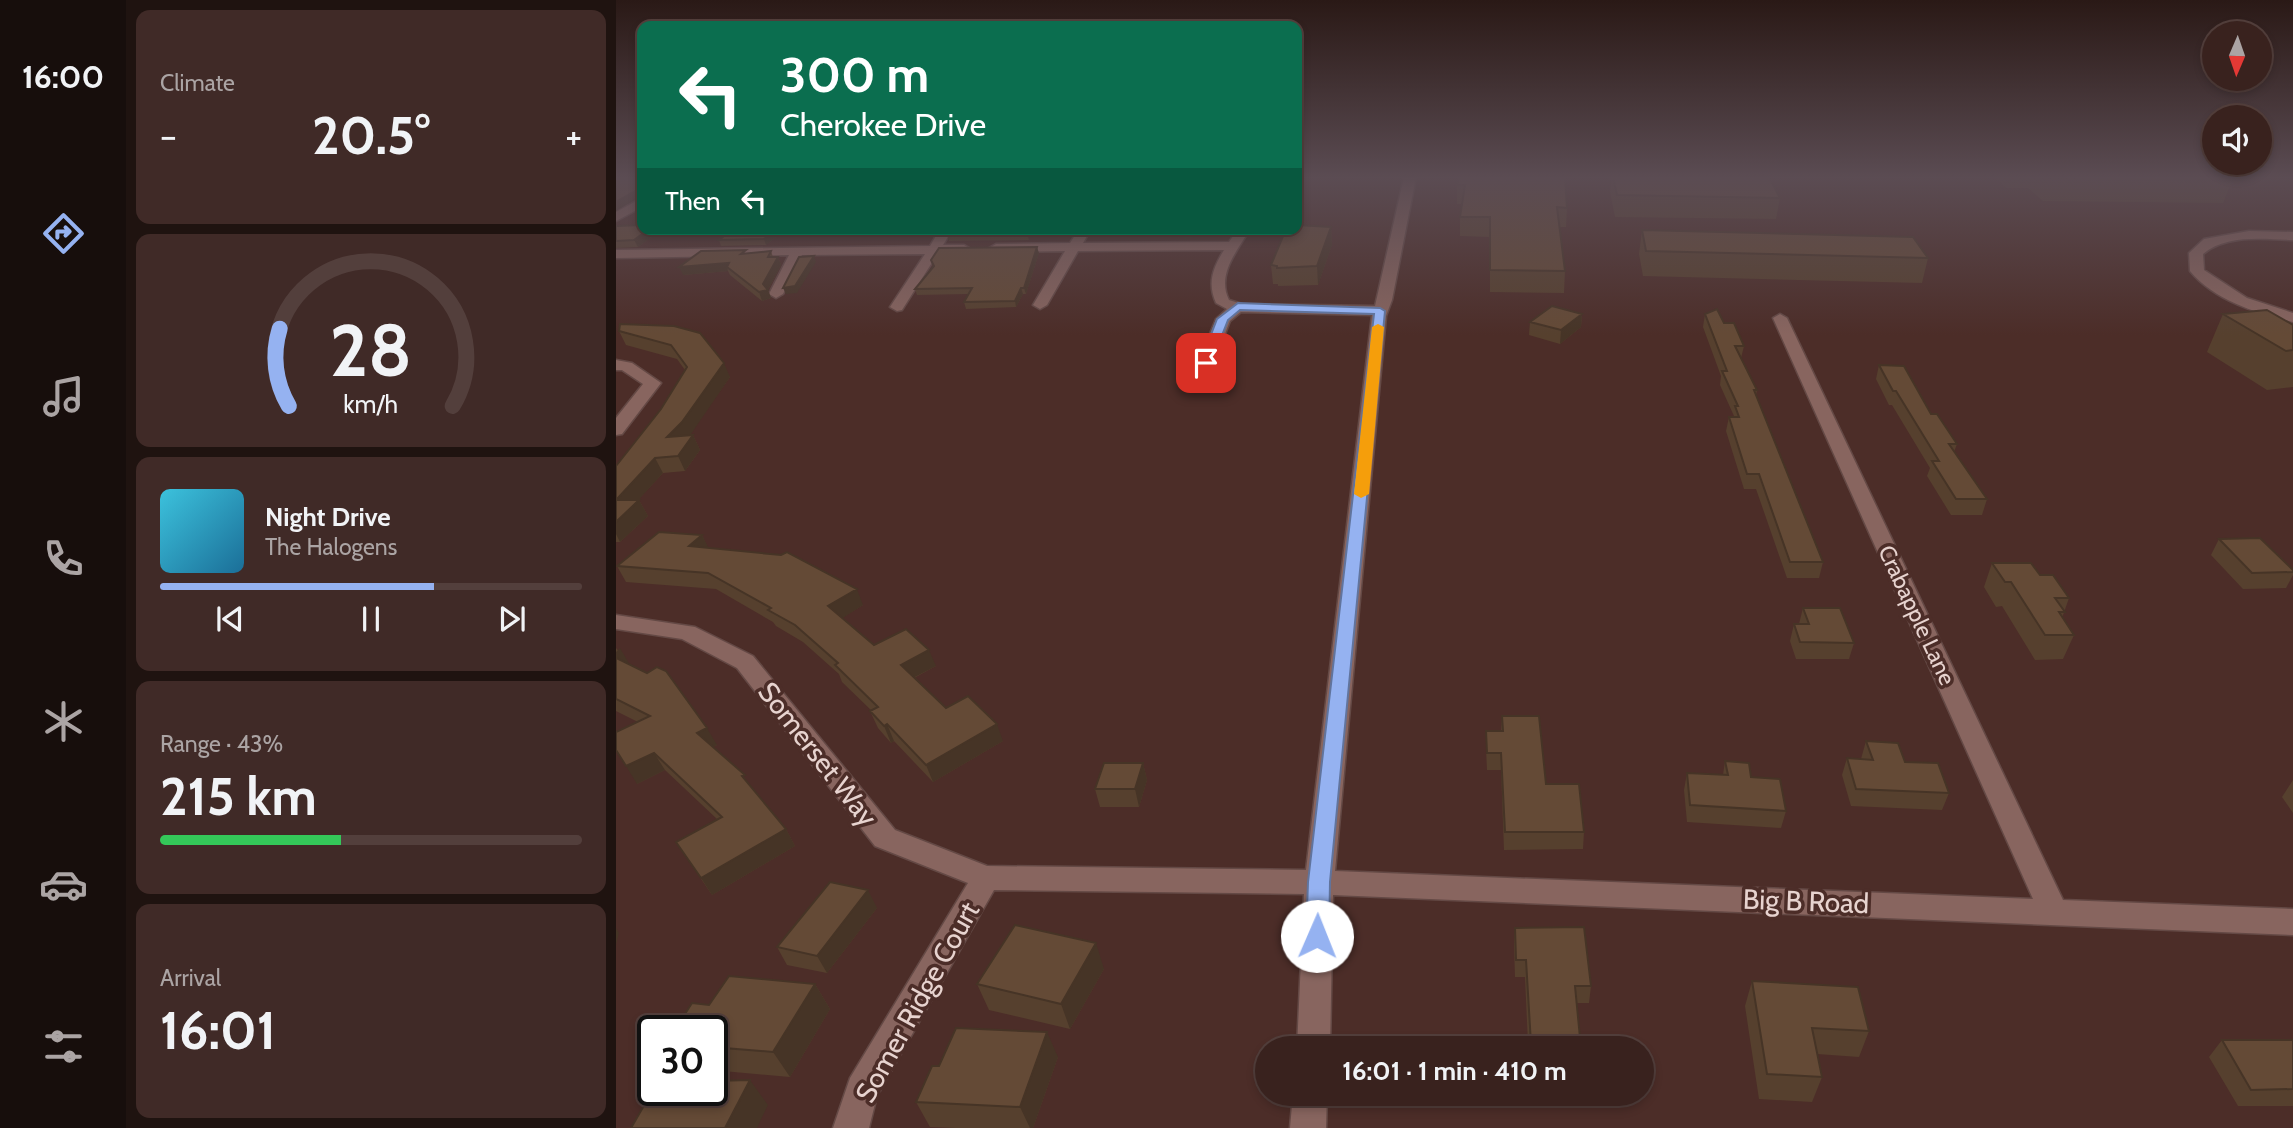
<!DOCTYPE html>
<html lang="en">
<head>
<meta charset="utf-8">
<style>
  :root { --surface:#39221e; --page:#402a27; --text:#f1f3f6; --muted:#aba4a4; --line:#533f3c; --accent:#95b2f1 }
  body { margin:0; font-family:Cabin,sans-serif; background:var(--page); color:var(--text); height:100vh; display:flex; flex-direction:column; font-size:26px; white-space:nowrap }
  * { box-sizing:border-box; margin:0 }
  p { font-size:23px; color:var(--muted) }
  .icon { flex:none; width:38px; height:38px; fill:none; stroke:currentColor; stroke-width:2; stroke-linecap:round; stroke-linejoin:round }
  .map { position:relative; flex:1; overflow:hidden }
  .side { display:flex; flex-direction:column; gap:10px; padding:10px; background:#1f1310; width:490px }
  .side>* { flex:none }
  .banner { position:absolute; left:21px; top:21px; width:665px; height:214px; border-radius:14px; box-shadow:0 4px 10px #0003,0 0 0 2px var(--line); background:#0b6e4f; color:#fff; overflow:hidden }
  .needle { width:46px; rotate:182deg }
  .controls { position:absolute; left:1586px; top:21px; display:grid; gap:14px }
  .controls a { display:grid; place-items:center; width:70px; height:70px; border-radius:50%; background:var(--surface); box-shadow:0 4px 10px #0003,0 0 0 2px var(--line); font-size:35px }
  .speed { position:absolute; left:21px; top:1015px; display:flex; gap:14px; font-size:35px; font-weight:700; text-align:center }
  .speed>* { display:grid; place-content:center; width:91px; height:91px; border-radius:50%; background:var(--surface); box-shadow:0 4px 10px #0003,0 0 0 2px var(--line); line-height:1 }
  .speed .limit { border:4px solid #111; border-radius:10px; background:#fff; color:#111 }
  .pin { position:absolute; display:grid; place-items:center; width:60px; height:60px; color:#fff; margin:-30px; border-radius:14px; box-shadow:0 4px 10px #0006 }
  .me { position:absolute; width:77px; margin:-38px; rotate:1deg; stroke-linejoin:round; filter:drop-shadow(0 0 5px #0008) }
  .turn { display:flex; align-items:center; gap:24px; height:147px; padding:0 28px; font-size:32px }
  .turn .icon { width:91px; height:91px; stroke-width:2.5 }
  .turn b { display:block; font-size:49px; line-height:60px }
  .then { display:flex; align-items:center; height:66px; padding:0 28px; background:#0003; gap:14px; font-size:26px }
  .big { font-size:52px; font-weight:800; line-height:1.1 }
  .side .widget { flex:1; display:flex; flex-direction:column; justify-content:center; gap:10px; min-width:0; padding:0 24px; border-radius:14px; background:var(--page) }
  .side .dial { align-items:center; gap:0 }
  .dial svg { height:182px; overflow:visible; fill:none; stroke:var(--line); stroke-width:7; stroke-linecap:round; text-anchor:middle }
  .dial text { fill:var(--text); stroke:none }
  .song { display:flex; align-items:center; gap:21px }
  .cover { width:84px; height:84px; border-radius:10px; background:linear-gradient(135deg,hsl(190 70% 55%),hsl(200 70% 35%)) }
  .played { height:7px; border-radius:4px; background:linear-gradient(90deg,var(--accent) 65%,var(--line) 65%) }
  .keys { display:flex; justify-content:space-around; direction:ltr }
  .heat { display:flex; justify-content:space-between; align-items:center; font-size:38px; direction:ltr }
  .charge { height:10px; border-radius:5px; background:linear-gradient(90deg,#34c759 43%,var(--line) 0) }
  .trip { position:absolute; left:639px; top:1036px; width:399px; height:70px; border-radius:35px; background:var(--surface); box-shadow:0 4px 10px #0003,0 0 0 2px var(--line); font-weight:800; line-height:70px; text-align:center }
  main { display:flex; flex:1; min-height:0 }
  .tabs { display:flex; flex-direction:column; width:126px; justify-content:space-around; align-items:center; background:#170e0c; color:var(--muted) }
  .tabs .icon { width:49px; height:49px }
  .tabs .on { color:var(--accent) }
  .tabs b { font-size:32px; color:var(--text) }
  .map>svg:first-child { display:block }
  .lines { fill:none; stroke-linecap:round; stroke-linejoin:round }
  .street-casing { stroke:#644945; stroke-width:3 }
  .street { fill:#88655f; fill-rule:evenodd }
  .wall { fill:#56402e }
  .shaded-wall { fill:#463426 }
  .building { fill:#644a36; stroke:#463426; stroke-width:2 }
  .route { fill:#95b2f1; stroke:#61749d; stroke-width:2 }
  .slow { fill:#f59e0b }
  .labels { text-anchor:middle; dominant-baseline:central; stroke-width:7; stroke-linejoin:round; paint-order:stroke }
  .street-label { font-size:23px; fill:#e7d3cf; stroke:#4c2d28 }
  .near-street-label { font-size:28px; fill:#e7d3cf; stroke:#4c2d28 }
</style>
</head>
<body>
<main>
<nav class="tabs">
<b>16:00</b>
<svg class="icon on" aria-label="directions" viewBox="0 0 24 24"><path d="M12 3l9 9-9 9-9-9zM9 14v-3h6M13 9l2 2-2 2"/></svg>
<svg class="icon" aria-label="music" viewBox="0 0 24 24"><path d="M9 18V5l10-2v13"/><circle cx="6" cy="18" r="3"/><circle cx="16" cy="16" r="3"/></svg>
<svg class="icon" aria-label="phone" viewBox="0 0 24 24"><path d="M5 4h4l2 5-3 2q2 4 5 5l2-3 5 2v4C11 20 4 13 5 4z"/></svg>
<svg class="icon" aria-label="climate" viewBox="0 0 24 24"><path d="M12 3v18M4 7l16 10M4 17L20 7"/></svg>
<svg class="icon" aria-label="car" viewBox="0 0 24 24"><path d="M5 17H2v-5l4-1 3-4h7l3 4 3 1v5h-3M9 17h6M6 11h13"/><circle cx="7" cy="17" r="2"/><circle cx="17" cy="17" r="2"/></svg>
<svg class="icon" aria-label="filters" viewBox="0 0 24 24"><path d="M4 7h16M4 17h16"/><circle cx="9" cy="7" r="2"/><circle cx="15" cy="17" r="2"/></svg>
</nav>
<section class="side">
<div class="widget"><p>Climate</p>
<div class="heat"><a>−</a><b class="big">20.5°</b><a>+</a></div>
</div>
<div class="widget dial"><svg viewBox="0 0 100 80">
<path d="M14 69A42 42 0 1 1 86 69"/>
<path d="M14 69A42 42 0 0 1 10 35" stroke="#95b2f1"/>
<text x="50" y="56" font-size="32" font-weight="700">28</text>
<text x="50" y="72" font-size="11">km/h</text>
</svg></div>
<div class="widget">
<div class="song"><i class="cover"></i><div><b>Night Drive</b><p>The Halogens</p></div></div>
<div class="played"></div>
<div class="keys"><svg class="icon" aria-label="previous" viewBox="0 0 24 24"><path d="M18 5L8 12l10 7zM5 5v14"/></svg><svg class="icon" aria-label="pause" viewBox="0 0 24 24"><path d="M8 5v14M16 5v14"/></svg><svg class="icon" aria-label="next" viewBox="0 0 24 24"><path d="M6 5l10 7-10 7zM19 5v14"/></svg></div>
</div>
<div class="widget"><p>Range · 43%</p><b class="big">215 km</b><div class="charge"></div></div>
<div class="widget"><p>Arrival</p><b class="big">16:01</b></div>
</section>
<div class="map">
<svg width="1677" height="1128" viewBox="0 0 1677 1128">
  <rect width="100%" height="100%" fill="#4c2d28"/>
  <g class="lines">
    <g class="street-casing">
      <path id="street" d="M788,177H800L776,300L770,316L719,871L1417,899L1157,318L1164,314L1171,318L1447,900L1677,909V935L717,895L714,1048H681L688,894L378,890L261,1096L253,1128H217L234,1078L352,883L259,846L121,668L66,639L0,629V615L79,627L137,656L279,830L371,866L690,870L756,315L625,312L614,321L598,363L590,368L582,363L600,319L611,309L600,303C591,283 597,268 608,250L462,251L431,305L424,309L417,305L449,251L380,252L373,248L380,244L454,243L463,229H475L467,243L613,242L622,229H634C622,250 600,274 613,300L626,304L759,306Z
        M26,198V207L0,221V212Z
        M324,229H337L327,245H348L355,249L348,253H322L286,310L281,311L274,307L309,254L186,255L167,294L160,298L153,294L173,255L0,258V250L314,246Z
        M1633,231L1677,232V240C1648,239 1610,234 1587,254L1588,270L1631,298L1677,313V322C1641,313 1599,301 1574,271L1573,253L1588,239Z
        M0,360L16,363L45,383L6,434L0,435V418L27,384L6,370H0Z
        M677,1094H711L710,1128H674Z"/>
    </g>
    <use href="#street" class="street"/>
  </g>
  <path class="wall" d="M843,177L951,208L950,227H943L949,271L948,293L874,292V237L844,236V217L846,204H841V185Z
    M996,177H1153L1164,198L1160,219L999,217L994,192Z
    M1379,177H1610L1616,181L1607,203L1427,201L1412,188H1390Z
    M0,226L42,232L22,247L0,248Z
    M715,227L716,245L702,285L662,286V284H657L655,265Z
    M117,229H164L165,233L150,245L105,246L103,240Z
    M335,229H451L445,236H412L413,240L333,241L331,235Z
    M1026,230L1312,258L1306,283L1027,276L1023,254Z
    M155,251L157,257H162L165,265L152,290L155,298L146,301L114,275L112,271L67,275L131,254Z
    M423,253L410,294H407L400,307L350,309L348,302L352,294L301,295L299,289L317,267L315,260Z
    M966,314L965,327L944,344L913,335L914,322Z
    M1089,314L1108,323L1128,346L1125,358L1141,390L1140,395L1207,562L1203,578H1171L1140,489H1128L1110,431L1113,417L1118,416L1104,385L1105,376L1087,327Z
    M1607,314L1677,325V387L1651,390L1591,352Z
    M58,326L114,377L73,435H77L84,450L69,471L47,473L22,500H23L32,516L4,542H0V466L45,409L69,370L61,359L10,345L3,331Z
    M1263,365L1315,414L1341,444L1338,452L1371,499L1366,515H1335L1311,476L1314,468L1276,405H1273L1260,379Z
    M86,535L92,548L247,605L226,618L258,645L320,666L298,678L330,708L387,741L317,782L278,741L275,743L262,728L254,711H256L226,682L223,674L187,642L160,626L157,622L100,589L10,582L1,566Z
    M1603,539L1677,570V575L1670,588L1627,589L1595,555Z
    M1376,563L1424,575L1453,598L1446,618L1458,635L1447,659L1419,660L1386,606L1380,607L1368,587Z
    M1187,608L1238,643L1233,659H1180L1174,641L1178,624H1183Z
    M0,648L14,665L101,745L97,747L136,788L170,829L179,846L96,895L60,842L101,819L49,770L21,784L22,722L0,711Z
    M886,716L930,784L968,832L967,849L888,850L885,770H871L870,748V731H885Z
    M1250,741L1289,762L1333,793L1326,810L1235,806L1226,775L1231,758L1245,759Z
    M1109,761L1135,777L1170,811L1165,828L1071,822L1068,790L1071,773L1107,775Z
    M527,763L531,780L523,807H484L479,789Z
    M1677,780V813L1666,797Z
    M261,908L211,973L171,965L161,947Z
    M899,928L975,986L973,1003H961L965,1048L912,1044L909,977H899L898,945Z
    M488,969L454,1029L373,1010L361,984Z
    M1136,981L1253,1031L1243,1057L1201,1054L1206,1077L1196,1102L1143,1099L1129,1006Z
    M199,984L214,1009L174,1077L96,1070V1031L93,1005Z
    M1606,1040H1677V1106H1622L1593,1057Z
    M442,1057L417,1128H339L314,1127L300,1102L323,1066Z
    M896,1094H966L965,1098L896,1097Z"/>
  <path class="shaded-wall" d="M26,187V195L0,211V202Z
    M715,227L716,245L702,285L701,266Z
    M33,229H41L42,232L22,247L18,240Z
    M161,229H164L165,233L150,245L148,239Z
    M445,229H451L445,236L444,230Z
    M587,229H605V232L568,239L567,233Z
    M421,247L423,253L410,294L408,288Z
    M198,256L200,262L181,293L170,294L167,288Z
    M162,257L165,265L152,290L155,298L146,301L143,292Z
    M113,263L111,267L112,271L67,275L63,267Z
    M405,288L407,294L400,307L399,301Z
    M966,314L965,327L944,344L945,330Z
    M108,363L114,377L73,437H51Z
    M77,435L84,450L69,471L62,456Z
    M39,458L47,473L16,507L23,500L32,516L4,542L0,534V500Z
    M86,535L94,551L73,546Z
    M241,589L247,605L219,623L212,606Z
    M4,648L14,665L0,664V652Z
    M313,650L320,666L291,681L285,665Z
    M271,724L278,741L275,743L268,726Z
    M381,724L387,741L317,782L310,765Z
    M91,728L101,745L91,750L81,733Z
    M38,753L49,770L21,784L10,766Z
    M527,763L531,780L523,807L519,789Z
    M170,829L179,846L96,895L85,878Z
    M252,890L261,908L211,973L201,956Z
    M0,928L3,933L0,945Z
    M480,943L488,969L454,1029L445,1004Z
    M199,984L214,1009L174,1077L157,1052Z
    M431,1032L442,1057L417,1128H414L404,1107Z
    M134,1080L152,1105L141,1128H109Z"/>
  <path class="building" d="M0,177H26V187L0,202Z
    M843,177H949L951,208L941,207L949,271L874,270V217H844L849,185H841Z
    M997,177H1153L1164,198L1001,195Z
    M1431,177H1610L1616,181L1434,179Z
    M26,225V229H33L18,240L0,241V226Z
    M681,225L715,227L701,266L661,268V266L655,265L670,229H681Z
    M117,229H161L148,239L103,240Z
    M335,229H445L444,230H408L411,234L331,235Z
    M569,229H587L567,233Z
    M1026,230L1297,237L1312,258L1030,251Z
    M421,247L408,288H405L399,301L348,302L356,288L299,289L318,266L315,260L323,248Z
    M130,250L125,254L155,251L152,257H162L147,284L152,290L143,292L111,267L113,263L63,267L85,251Z
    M198,256L179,286L167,288L183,257Z
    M936,306L966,314L945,330L914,322Z
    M1101,309L1108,323H1118L1128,346H1119L1141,390H1138L1207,562H1174L1143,474H1131L1113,417H1123L1119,406H1122L1106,371H1111L1089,314Z
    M1651,310L1677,325V350L1670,351L1607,314Z
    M4,324L58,326L84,333L108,363L66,422L51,437L77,435L62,456L39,458L0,500V466L45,409L71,367L55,345L3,331Z
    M1263,365L1288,366L1315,414H1321L1341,444H1333L1371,499H1340L1316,461H1323L1280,391H1277Z
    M0,500H23L0,522Z
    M43,532L86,535L73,546L165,555L171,552L241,589L212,606L258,645L290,629L313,650L285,665L330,708L352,696L381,724L310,765L271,724L268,726L254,711L262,707L219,665L222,663L179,625L152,610L155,608L92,573L1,566Z
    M1644,538L1677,570V572L1636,573L1603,539Z
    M1376,563H1415L1424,575H1437L1453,598H1439L1449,612H1443L1458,635H1429L1395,582H1389Z
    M1187,608H1224L1238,643L1184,642L1178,624H1193Z
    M0,658L31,673L41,667L50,671L91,728L81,733L129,775L126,776L170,829L85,878L60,842L106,817L38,753L10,766L0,750V732L34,716L0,699Z
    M886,716H923L930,784H963L968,832H889L885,753H871L870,731H887Z
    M1250,741L1282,743L1289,762L1322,763L1333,793L1240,789L1231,758L1257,760Z
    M1109,761L1133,763L1135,777L1164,779L1170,811L1074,805L1071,773L1112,775Z
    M488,763H527L519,789H479Z
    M214,882L252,890L201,956L161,947Z
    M399,925L480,943L445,1004L361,984Z
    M968,927L975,986H959L965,1048H895V1044H915L910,960H900L899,928Z
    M113,976L199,984L157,1052L96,1047V1031H58L76,1003L93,1005Z
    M1136,981L1242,987L1253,1031L1196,1028L1206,1077L1151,1074Z
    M340,1028L431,1032L404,1107L300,1102L316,1066H323Z
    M1606,1040H1677V1089L1635,1090Z
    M134,1080L109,1128H15L37,1090H96V1081Z"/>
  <linearGradient id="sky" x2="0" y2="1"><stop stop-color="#2a1916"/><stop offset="0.53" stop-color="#5b4c53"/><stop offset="1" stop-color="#5b4c53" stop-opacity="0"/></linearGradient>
  <rect width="1677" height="335" fill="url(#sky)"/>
  <path class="route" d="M622,303L764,308L769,311L714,882L713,936L709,943L701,946L693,943L690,936L692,882L758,314L624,310L612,320L594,366H585L584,363L601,319Z"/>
  <path class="slow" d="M762,324L768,327L753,494L745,498L738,494L756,327Z"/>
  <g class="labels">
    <g class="street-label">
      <text transform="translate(1301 615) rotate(65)">Crabapple Lane</text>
    </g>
    <g class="near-street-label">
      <text transform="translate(202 754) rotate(52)">Somerset Way</text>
      <text transform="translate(1190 901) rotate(2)">Big B Road</text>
      <text transform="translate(301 1002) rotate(-61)">Somer Ridge Court</text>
    </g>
  </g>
</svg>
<div class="controls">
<a><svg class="needle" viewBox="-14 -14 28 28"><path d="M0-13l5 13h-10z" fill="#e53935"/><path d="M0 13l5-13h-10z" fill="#aba4a4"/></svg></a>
<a><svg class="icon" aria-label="sound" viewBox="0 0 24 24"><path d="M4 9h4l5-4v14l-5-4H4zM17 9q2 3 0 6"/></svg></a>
</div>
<div class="speed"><div class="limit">30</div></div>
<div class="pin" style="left:590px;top:363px;background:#d93025"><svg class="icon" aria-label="arrive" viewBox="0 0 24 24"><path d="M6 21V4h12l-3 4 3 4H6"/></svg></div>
<svg class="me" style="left:701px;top:936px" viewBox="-20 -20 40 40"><circle r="19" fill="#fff"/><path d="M0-13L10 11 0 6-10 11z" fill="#95b2f1"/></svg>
<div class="trip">16:01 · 1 min · 410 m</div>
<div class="banner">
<div class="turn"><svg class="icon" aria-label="left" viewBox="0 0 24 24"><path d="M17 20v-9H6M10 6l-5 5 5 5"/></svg><div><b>300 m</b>Cherokee Drive</div></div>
<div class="then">Then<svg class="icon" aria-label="left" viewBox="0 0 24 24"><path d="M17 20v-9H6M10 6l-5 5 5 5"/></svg></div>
</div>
</div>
</main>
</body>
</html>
